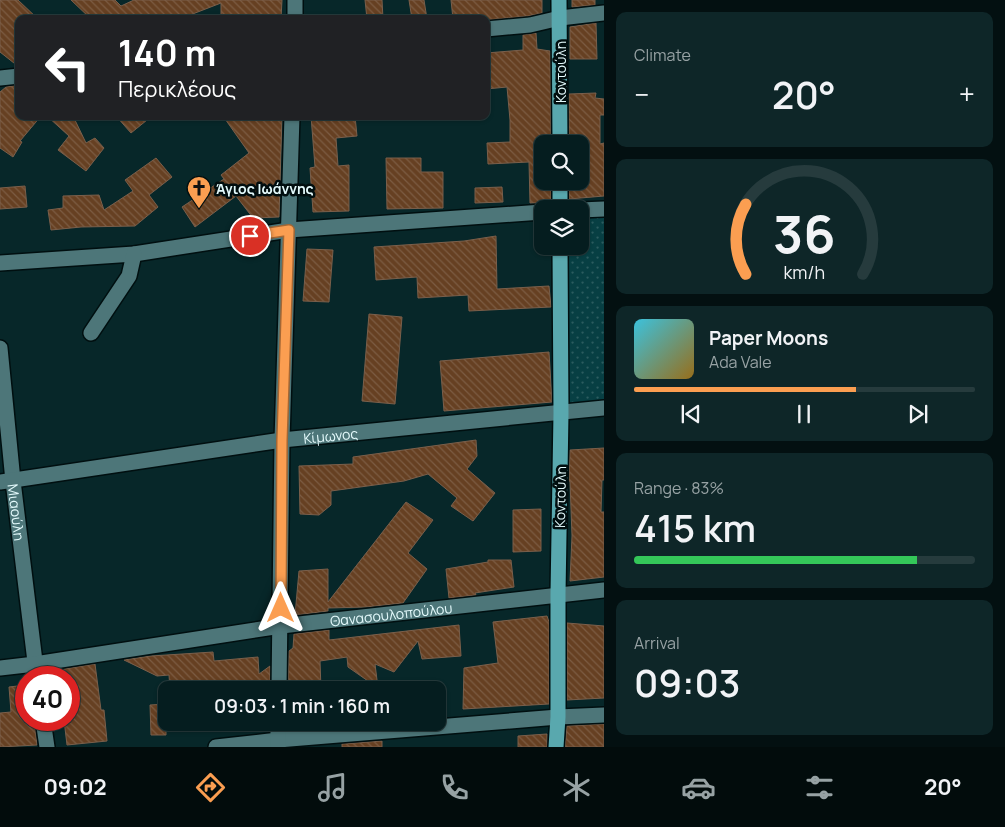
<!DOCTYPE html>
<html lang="en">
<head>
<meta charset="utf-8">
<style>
  :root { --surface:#051d1f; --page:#0e2628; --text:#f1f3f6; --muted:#97a2a4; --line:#263b3d; --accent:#fb9e51 }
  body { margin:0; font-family:Manrope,sans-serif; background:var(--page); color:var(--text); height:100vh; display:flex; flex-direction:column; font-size:19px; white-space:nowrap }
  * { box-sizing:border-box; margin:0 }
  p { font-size:16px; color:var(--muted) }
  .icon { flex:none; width:28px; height:28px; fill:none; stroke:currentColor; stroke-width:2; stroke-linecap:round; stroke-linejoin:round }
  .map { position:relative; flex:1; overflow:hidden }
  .sheet { display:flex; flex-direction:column; gap:12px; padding:12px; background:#031011; width:401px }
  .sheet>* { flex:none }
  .hud { position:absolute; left:15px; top:15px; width:475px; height:105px; border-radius:10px; box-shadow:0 1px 4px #0004,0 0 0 1px var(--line); background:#202124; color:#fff; overflow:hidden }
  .fabs { position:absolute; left:534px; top:135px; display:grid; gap:10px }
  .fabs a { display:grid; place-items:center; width:55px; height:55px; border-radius:10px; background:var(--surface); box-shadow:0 1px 4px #0004,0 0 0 1px var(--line); font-size:25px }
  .speed { position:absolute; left:15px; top:666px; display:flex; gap:10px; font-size:25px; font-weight:700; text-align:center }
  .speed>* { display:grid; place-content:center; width:65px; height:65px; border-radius:50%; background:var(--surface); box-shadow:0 1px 4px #0004,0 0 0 1px var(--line); line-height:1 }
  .speed .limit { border:8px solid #d22; background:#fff; color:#111 }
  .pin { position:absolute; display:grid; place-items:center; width:42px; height:42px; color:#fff; margin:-21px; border:2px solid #fff; border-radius:50%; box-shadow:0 1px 5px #0007 }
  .me { position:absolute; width:55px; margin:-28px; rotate:0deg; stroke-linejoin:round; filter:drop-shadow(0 0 4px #0008) }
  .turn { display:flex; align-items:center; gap:18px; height:105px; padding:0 20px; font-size:22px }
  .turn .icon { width:65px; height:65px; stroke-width:2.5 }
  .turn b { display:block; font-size:35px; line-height:42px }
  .big { font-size:38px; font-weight:600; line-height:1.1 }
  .sheet .widget { flex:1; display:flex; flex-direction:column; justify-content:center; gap:8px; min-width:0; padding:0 18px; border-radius:10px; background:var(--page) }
  .sheet .dial { align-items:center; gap:0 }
  .dial svg { height:130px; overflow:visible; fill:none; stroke:var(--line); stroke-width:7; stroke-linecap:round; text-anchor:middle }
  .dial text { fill:var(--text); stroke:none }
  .song { display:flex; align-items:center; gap:15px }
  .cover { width:60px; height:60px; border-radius:8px; background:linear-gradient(135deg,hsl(190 70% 55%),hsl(40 70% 35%)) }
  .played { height:5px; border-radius:2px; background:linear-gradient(90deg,var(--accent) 65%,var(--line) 65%) }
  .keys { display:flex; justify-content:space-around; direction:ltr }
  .heat { display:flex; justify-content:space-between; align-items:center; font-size:28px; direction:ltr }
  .charge { height:8px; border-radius:4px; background:linear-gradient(90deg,#34c759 83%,var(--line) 0) }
  .trip { position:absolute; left:158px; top:681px; width:288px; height:50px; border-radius:10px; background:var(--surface); box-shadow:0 1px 4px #0004,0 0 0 1px var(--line); font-weight:600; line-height:50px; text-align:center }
  .tab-bar { display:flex; height:80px; justify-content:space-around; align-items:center; background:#020c0c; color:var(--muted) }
  .tab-bar .icon { width:35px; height:35px }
  .tab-bar .selected { color:var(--accent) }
  .tab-bar b { font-size:22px; color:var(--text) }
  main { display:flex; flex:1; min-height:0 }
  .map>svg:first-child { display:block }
  .park { fill:url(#park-dots) }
  .building { fill:url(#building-back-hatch); stroke:#7a5f4b }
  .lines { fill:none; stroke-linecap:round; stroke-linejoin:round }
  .minor-casing { stroke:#000f10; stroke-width:18 }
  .major-casing { stroke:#000f10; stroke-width:18 }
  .minor { stroke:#4d7679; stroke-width:15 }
  .major { stroke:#59a8ae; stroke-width:15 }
  .route-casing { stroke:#a36735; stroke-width:12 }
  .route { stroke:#fb9e51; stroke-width:9 }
  .labels { text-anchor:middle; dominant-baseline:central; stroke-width:5; stroke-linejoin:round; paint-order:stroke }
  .street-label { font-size:14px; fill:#e4fafc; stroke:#010e0f }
  .poi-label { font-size:14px; font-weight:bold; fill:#e4fafc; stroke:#010e0f; text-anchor:start }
</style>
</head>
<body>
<main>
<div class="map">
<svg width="604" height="747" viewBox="0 0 604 747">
  <defs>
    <pattern id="park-dots" width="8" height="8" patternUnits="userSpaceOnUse" patternTransform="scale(1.25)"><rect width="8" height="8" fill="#073f43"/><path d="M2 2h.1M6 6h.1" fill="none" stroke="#2b5c5f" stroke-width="1.8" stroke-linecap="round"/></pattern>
    <pattern id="building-back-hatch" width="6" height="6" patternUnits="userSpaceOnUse" patternTransform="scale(1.25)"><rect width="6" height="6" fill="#664022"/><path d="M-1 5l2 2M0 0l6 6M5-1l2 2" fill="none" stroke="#7c5c43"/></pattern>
  </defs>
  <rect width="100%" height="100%" fill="#072729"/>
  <path class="park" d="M604,215V400L568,403V246H580V216Z"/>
  <path class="building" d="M0,0H18L38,19H19V67L0,52Z
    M71,0H115L121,6L134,0H282L281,19H221V3L190,15L192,19H91Z
    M365,0H382L383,19H367Z
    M409,0H424L427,19H412Z
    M451,0H542V13L528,16L486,20L453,19Z
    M572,0H595V5L572,7Z
    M596,23L597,59H570V27Z
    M536,33L537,49L550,51L551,144H542V181H551V204L541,203H530L529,162L488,164L487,143L510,142V120L507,87L486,89V53L523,50V35Z
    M19,85V116H41L20,141L22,142L13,157L0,148V92L6,87Z
    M596,93L595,98L604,99V115H600V144L604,143V196L569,199V181H580V144H569V94Z
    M47,116H73L86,143L95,138L104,148L86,171L58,150L69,136Z
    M116,116H152L131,133Z
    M223,116H282L279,217L253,218L236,196L195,227L182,207L224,179L221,175L249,153Z
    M311,116H355L357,136L336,138L338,166L349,165V211L313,212L310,168L315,167Z
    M156,158L172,177L149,195L158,207L135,226L81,227L51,230L48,210L63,208V196L99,195L104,210L133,191L125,180Z
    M386,158H421V172H443V208L387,209Z
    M25,186L27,207L0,209V188Z
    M502,187L503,202L475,203V188Z
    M496,236L497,289L549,286L551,307L469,311L468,295L418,298L417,277L376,280L374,247L464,241Z
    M307,249L333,250L329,302L303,301Z
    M369,314L402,317L395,404L362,401Z
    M549,352L552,402L444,411L440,361Z
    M476,440L477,456L467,469L495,493L473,521L451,506L457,498L428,474L404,481L331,491V505L319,515L300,514L299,466L353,464V457Z
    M604,448V480H602L601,512H604V577L570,581L572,536L570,481H569L570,450Z
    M406,502L433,520L408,553L427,569L403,603L366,607L328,608V611L295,615L299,571L328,569V602Z
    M541,509V551L513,552V510Z
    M488,560H511L514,587L475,593L476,595L449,598L446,569L488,562Z
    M547,616L549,622V704L463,709L464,668L498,663L493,622Z
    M567,623L604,626V698L567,700Z
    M459,625L461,656L422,659L418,641L394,672L375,664L378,688L348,667L347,657L320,661L321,690H288L289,651L293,648L294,634L329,630V640Z
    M213,652L214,661L258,657L259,674L270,666V690H170L169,675L157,676L124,660L151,656Z
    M95,664L101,710H104L107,741L67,745L64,720H69V678H46V672Z
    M26,685V720H34L37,745L0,747V713L11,712L9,687Z
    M166,704V735H151L150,705Z
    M340,722H377L341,725Z
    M604,724V747H565L567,726Z
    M547,734V747H518V736Z
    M382,741V747H342V744Z"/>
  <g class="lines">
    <g class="minor-casing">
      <g id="minor">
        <path d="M295,19V0"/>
        <path d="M486,29L530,25L560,18L604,13"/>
        <path d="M0,78L19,76"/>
        <path d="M580,210L604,209"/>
        <path d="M0,263L134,254L289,230L542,212"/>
        <path d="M91,333L129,276L134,254"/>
        <path id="s1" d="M0,348L13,481L37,678"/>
        <path id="s2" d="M0,482L282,440L604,408"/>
        <path id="s3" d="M0,668L35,664L281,626L604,590"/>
        <path d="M279,690L282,440L292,116"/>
        <path d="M43,720L47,747"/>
        <path d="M216,747L278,740L558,717L604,715"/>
        <path d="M278,747V722"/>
      </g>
    </g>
    <g class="major-casing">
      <path id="major" d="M559,0L560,144
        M560,181V209
        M556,747L558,717V594L561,413L560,246"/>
    </g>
    <use href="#minor" class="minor"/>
    <use href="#major" class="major"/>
  </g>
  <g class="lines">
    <g class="route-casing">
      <path id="route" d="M250,236L289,230L282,440L281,608"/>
    </g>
    <use href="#route" class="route"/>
  </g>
  <defs>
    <g id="church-pin" transform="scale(1.25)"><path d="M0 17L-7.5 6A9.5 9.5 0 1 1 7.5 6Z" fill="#fb9e51" stroke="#010e0f"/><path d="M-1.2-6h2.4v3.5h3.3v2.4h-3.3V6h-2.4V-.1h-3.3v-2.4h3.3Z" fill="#111"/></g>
  </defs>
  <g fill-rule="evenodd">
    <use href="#church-pin" x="199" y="188"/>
  </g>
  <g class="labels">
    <g class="street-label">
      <text transform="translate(560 72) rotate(-90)">Κοντούλη</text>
      <text stroke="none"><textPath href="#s2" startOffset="334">Κίμωνος</textPath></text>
      <text transform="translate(560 497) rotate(-89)">Κοντούλη</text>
      <text stroke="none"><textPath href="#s1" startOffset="165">Μιαούλη</textPath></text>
      <text stroke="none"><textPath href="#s3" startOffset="395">Θανασουλοπούλου</textPath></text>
    </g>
    <g class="poi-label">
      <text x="216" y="188">Άγιος Ιωάννης</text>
    </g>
  </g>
</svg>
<div class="fabs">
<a><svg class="icon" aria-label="search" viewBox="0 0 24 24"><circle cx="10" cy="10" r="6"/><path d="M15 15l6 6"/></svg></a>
<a><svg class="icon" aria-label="layers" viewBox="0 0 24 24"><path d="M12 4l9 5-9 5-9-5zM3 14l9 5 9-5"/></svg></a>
</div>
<div class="speed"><div class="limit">40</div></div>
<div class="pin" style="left:250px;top:236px;background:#d93025"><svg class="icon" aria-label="arrive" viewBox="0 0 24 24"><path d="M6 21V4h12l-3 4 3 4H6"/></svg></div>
<svg class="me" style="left:281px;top:608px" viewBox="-20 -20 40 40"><path d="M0-17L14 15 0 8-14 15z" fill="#fb9e51" stroke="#fff" stroke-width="4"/></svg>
<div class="trip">09:03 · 1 min · 160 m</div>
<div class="hud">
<div class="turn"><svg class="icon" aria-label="left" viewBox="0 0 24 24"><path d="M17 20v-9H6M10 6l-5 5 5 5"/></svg><div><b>140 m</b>Περικλέους</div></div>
</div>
</div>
<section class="sheet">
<div class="widget"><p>Climate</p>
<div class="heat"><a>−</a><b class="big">20°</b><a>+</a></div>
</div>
<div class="widget dial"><svg viewBox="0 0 100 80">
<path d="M14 69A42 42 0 1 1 86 69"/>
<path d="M14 69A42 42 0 0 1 14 26" stroke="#fb9e51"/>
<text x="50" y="56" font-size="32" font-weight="700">36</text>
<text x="50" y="72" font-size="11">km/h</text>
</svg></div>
<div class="widget">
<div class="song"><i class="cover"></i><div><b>Paper Moons</b><p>Ada Vale</p></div></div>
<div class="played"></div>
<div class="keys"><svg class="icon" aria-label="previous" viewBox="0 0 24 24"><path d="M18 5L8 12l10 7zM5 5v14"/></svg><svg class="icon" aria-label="pause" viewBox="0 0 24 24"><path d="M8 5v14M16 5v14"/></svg><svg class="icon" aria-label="next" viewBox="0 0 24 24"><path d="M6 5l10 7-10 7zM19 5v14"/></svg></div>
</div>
<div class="widget"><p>Range · 83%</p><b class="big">415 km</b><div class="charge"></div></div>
<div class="widget"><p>Arrival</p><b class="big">09:03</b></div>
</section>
</main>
<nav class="tab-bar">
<b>09:02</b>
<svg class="icon selected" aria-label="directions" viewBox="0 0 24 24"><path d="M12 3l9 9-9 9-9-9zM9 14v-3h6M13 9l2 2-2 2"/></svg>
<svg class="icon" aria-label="music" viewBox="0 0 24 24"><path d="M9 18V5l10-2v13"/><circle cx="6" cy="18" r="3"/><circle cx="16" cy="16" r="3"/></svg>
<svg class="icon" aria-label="phone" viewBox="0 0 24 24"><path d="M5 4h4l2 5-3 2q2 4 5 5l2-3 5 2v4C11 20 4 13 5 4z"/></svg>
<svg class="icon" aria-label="climate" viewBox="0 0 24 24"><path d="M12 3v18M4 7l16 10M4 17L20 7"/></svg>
<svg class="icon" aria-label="car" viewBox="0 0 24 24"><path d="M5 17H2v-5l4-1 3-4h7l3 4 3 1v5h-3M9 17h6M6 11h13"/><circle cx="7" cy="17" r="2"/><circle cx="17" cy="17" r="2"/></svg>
<svg class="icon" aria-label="filters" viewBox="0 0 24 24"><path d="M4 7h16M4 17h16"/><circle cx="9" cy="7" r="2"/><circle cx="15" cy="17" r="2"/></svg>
<b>20°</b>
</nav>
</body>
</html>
